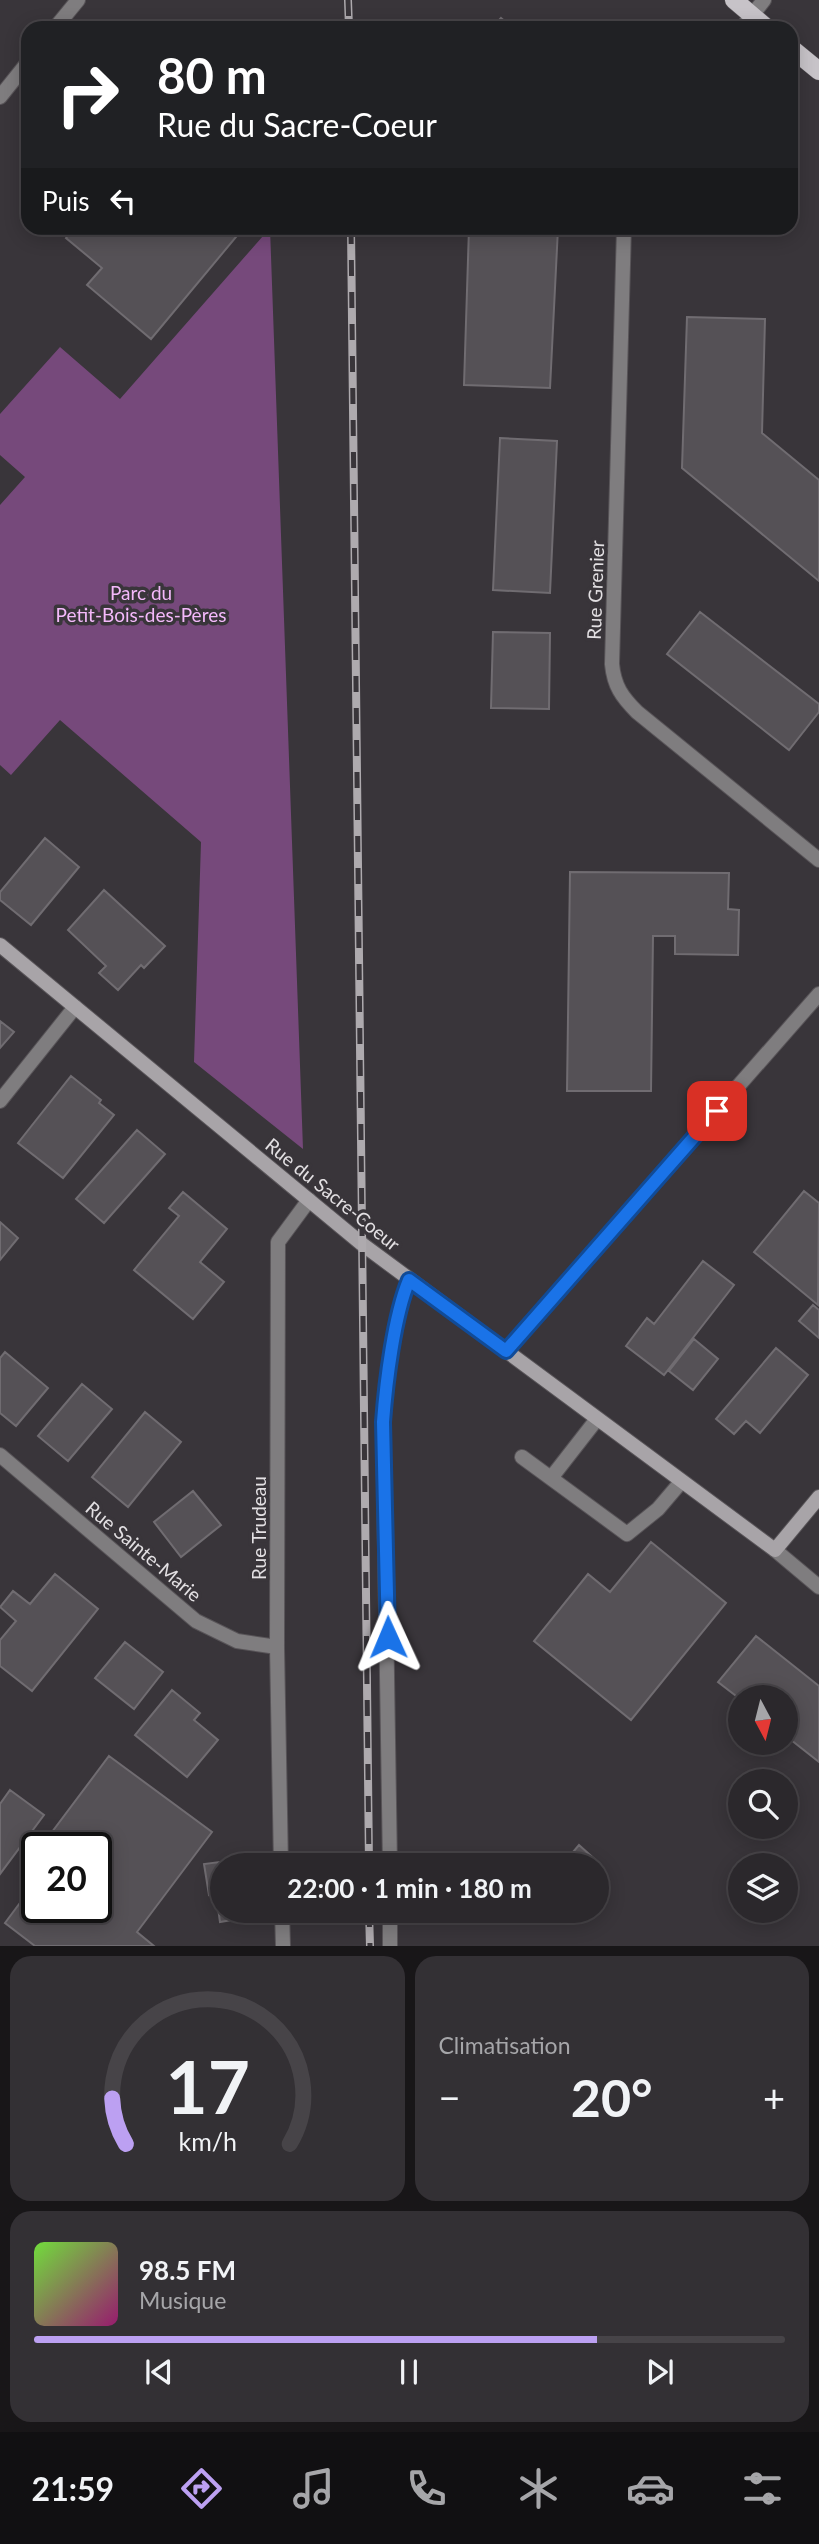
<!DOCTYPE html>
<html lang="fr">
<head>
<meta charset="utf-8">
<style>
  :root { --surface:#2b282c; --page:#333034; --text:#f1f3f6; --muted:#a6a6a9; --line:#474448; --accent:#bca0f2 }
  body { margin:0; font-family:Lato,sans-serif; background:var(--page); color:var(--text); height:100vh; display:flex; flex-direction:column; font-size:26px; white-space:nowrap }
  * { box-sizing:border-box; margin:0 }
  p { font-size:23px; color:var(--muted) }
  .icon { flex:none; width:38px; height:38px; fill:none; stroke:currentColor; stroke-width:2; stroke-linecap:round; stroke-linejoin:round }
  .map { position:relative; height:1946px; overflow:hidden }
  .panel { display:flex; flex-direction:column; gap:10px; padding:10px; background:#181618; flex:1 }
  .panel>* { flex:none }
  .banner { position:absolute; left:21px; top:21px; width:777px; height:214px; border-radius:21px; box-shadow:0 4px 18px #0003,0 0 0 2px var(--line); background:#202124; color:#fff; overflow:hidden }
  .needle { width:46px; rotate:173deg }
  .controls { position:absolute; left:728px; top:1685px; display:grid; gap:14px }
  .controls a { display:grid; place-items:center; width:70px; height:70px; border-radius:50%; background:var(--surface); box-shadow:0 4px 18px #0003,0 0 0 2px var(--line); font-size:35px }
  .speed { position:absolute; left:21px; top:1832px; display:flex; gap:14px; font-size:35px; font-weight:700; text-align:center }
  .speed>* { display:grid; place-content:center; width:91px; height:91px; border-radius:50%; background:var(--surface); box-shadow:0 4px 18px #0003,0 0 0 2px var(--line); line-height:1 }
  .speed .limit { border:4px solid #111; border-radius:10px; background:#fff; color:#111 }
  .pin { position:absolute; display:grid; place-items:center; width:60px; height:60px; color:#fff; margin:-30px; border-radius:14px; box-shadow:0 4px 10px #0006 }
  .me { position:absolute; width:77px; margin:-38px; rotate:359deg; stroke-linejoin:round; filter:drop-shadow(0 0 5px #0008) }
  .turn { display:flex; align-items:center; gap:24px; height:147px; padding:0 21px; font-size:32px }
  .turn .icon { width:91px; height:91px; stroke-width:2.5 }
  .turn b { display:block; font-size:49px; line-height:60px }
  .then { display:flex; align-items:center; height:66px; padding:0 21px; background:#0003; gap:14px; font-size:26px }
  .big { font-size:52px; font-weight:700; line-height:1.1 }
  .panel .card { flex:1; display:flex; flex-direction:column; justify-content:center; gap:10px; min-width:0; padding:0 24px; border-radius:21px; background:var(--page) }
  .panel .dial { align-items:center; gap:0 }
  .dial svg { height:182px; overflow:visible; fill:none; stroke:var(--line); stroke-width:7; stroke-linecap:round; text-anchor:middle }
  .dial text { fill:var(--text); stroke:none }
  .song { display:flex; align-items:center; gap:21px }
  .cover { width:84px; height:84px; border-radius:10px; background:linear-gradient(135deg,hsl(100 70% 55%),hsl(320 70% 35%)) }
  .played { height:7px; border-radius:4px; background:linear-gradient(90deg,var(--accent) 75%,var(--line) 75%) }
  .keys { display:flex; justify-content:space-around; direction:ltr }
  .heat { display:flex; justify-content:space-between; align-items:center; font-size:38px; direction:ltr }
  .panel .tiles { flex:1; display:grid; gap:10px; grid-template-columns:1fr 1fr }
  .card:last-child { grid-column:span 2 }
  .trip { position:absolute; left:210px; top:1853px; width:399px; height:70px; border-radius:35px; background:var(--surface); box-shadow:0 4px 18px #0003,0 0 0 2px var(--line); font-weight:700; line-height:70px; text-align:center }
  .dock { display:flex; height:112px; justify-content:space-around; align-items:center; background:#111012; color:var(--muted) }
  .dock .icon { width:49px; height:49px }
  .dock .current { color:var(--accent) }
  .dock b { font-size:32px; color:var(--text) }
  .map>svg:first-child { display:block }
  .green { fill:#76497b }
  .building { fill:#555156; stroke:#706c71; stroke-width:2 }
  .lines { fill:none; stroke-linecap:round; stroke-linejoin:round }
  .lane-casing { stroke:#585458; stroke-width:16 }
  .street-casing { stroke:#585458; stroke-width:16 }
  .secondary-casing { stroke:#585458; stroke-width:16 }
  .primary-casing { stroke:#585458; stroke-width:19 }
  .lane { stroke:#7f7d7f; stroke-width:14 }
  .street { stroke:#7f7d7f; stroke-width:14 }
  .secondary { stroke:#a8a4a8; stroke-width:14 }
  .primary { stroke:#c7c3c8; stroke-width:18 }
  .rail-casing { stroke:#aeaaae; stroke-width:8 }
  .rail { stroke:#39353a; stroke-width:5; stroke-dasharray:16; stroke-linecap:butt }
  .route-casing { stroke:#114b97; stroke-width:18 }
  .route { stroke:#1a73e8; stroke-width:12 }
  .labels { text-anchor:middle; dominant-baseline:central; stroke-width:7; stroke-linejoin:round; paint-order:stroke }
  .street-label { font-size:19px; fill:#e3e0e3; stroke:#39353a }
  .park-label { font-size:19px; fill:#f4b9fb; stroke:#39353a }
</style>
</head>
<body>
<div class="map">
<svg width="819" height="1946" viewBox="0 0 819 1946">
  <rect width="100%" height="100%" fill="#39353a"/>
  <path class="green" d="M270,228L303,1149L194,1062L201,842L60,720L11,775L0,765V505L25,477L0,455V414L60,347L120,399Z"/>
  <path class="building" d="M501,18L513,28H492Z
    M74,228H236L241,231L151,339L87,285L102,268L66,238Z
    M469,228H558L550,388L464,385Z
    M687,317L765,319L762,433L819,480V581L682,468Z
    M500,438L557,441L550,593L493,590Z
    M700,612L819,704V712L789,750L667,654Z
    M493,632L550,633L549,709L491,708Z
    M45,838L79,867L31,925L0,900V892Z
    M570,872L729,873L728,909L739,910L738,955L675,954V936H653L651,1091H567Z
    M104,890L165,946L144,968L141,965L118,990L99,973L106,966L68,930Z
    M0,1021L14,1032L0,1048Z
    M71,1076L101,1100L99,1103L114,1115L63,1178L18,1143Z
    M137,1130L165,1154L104,1223L76,1199Z
    M804,1191L819,1203L818,1305L754,1252Z
    M183,1192L227,1229L200,1262L224,1282L193,1319L134,1270L179,1216L169,1208Z
    M0,1222L18,1238L0,1260Z
    M703,1261L734,1285L664,1375L626,1346L647,1318L654,1324Z
    M813,1305L819,1310V1338L799,1321Z
    M694,1339L718,1359L693,1390L669,1371Z
    M776,1348L808,1375L760,1433L746,1421L734,1434L716,1419Z
    M5,1352L48,1388L16,1426L0,1413V1358Z
    M82,1384L112,1409L68,1461L38,1436Z
    M145,1412L181,1442L128,1507L92,1477Z
    M193,1491L221,1525L181,1557L154,1522Z
    M651,1542L726,1603L631,1720L534,1641L588,1574L610,1592Z
    M55,1574L98,1609L32,1691L0,1666V1640L16,1621L0,1607L13,1591L30,1604Z
    M756,1636L819,1686V1762L786,1736V1698H740V1699L718,1682Z
    M125,1642L163,1672L134,1709L95,1678Z
    M172,1690L200,1713L194,1720L218,1740L187,1777L135,1735Z
    M109,1756L212,1832L137,1932L154,1946H35L5,1923L37,1880V1908H96V1848H40Z
    M10,1790L44,1815L0,1874V1804Z
    M579,1845L600,1864L597,1868V1866H561Z
    M235,1860L236,1866H222V1911H260L261,1915L220,1922L216,1894L209,1895L204,1864Z"/>
  <g class="lines">
    <g class="lane-casing">
      <path id="lane" d="M522,1457L627,1534L658,1509L681,1482
        M551,1478L597,1419
        M390,1866L383,1421C386,1383 395,1315 409,1280
        M390,1911V1946"/>
    </g>
    <g class="street-casing">
      <path id="street" d="M55,28L78,0
        M742,28L764,0
        M0,97L28,62
        M624,228L612,664C614,686 622,697 637,712L819,860
        M0,1101L75,1007
        M506,1351L819,994
        M0,1455L196,1621L237,1641L277,1647
        M775,1550L819,1587
        M281,1866L277,1647L278,1242L309,1200
        M282,1911L283,1946"/>
    </g>
    <g class="secondary-casing">
      <path id="secondary" d="M0,945L362,1244L775,1550L819,1497"/>
    </g>
    <g class="primary-casing">
      <path id="primary" d="M734,0L767,28
        M791,48L819,71"/>
    </g>
    <use href="#lane" class="lane"/>
    <use href="#street" class="street"/>
    <use href="#secondary" class="secondary"/>
    <use href="#primary" class="primary"/>
    <g class="rail-casing">
      <path id="rail" d="M348,0L349,28
        M351,228L369,1866
        M369,1911L370,1946"/>
    </g>
    <use href="#rail" class="rail"/>
  </g>
  <g class="lines">
    <g class="route-casing">
      <path id="route" d="M388,1637L383,1422C386,1382 394,1316 409,1280L506,1351L717,1111"/>
    </g>
    <use href="#route" class="route"/>
  </g>
  <g class="labels">
    <g class="street-label">
      <text transform="translate(595 590) rotate(-88)">Rue Grenier</text>
      <text transform="translate(333 1194) rotate(39)">Rue du Sacre-Coeur</text>
      <text transform="translate(258 1528) rotate(-90)">Rue Trudeau</text>
      <text transform="translate(144 1551) rotate(40)">Rue Sainte-Marie</text>
    </g>
    <g class="park-label">
      <text x="141" y="592">Parc du<tspan x="141" dy="22">Petit-Bois-des-Pères</tspan></text>
    </g>
  </g>
</svg>
<div class="controls">
<a><svg class="needle" viewBox="-14 -14 28 28"><path d="M0-13l5 13h-10z" fill="#e53935"/><path d="M0 13l5-13h-10z" fill="#a6a6a9"/></svg></a>
<a><svg class="icon" aria-label="search" viewBox="0 0 24 24"><circle cx="10" cy="10" r="6"/><path d="M15 15l6 6"/></svg></a>
<a><svg class="icon" aria-label="layers" viewBox="0 0 24 24"><path d="M12 4l9 5-9 5-9-5zM3 14l9 5 9-5"/></svg></a>
</div>
<div class="speed"><div class="limit">20</div></div>
<div class="pin" style="left:717px;top:1111px;background:#d93025"><svg class="icon" aria-label="arrive" viewBox="0 0 24 24"><path d="M6 21V4h12l-3 4 3 4H6"/></svg></div>
<svg class="me" style="left:388px;top:1637px" viewBox="-20 -20 40 40"><path d="M0-17L14 15 0 8-14 15z" fill="#1a73e8" stroke="#fff" stroke-width="4"/></svg>
<div class="trip">22:00 · 1 min · 180 m</div>
<div class="banner">
<div class="turn"><svg class="icon" aria-label="right" viewBox="0 0 24 24"><path d="M7 20v-9h11M14 6l5 5-5 5"/></svg><div><b>80 m</b>Rue du Sacre-Coeur</div></div>
<div class="then">Puis<svg class="icon" aria-label="left" viewBox="0 0 24 24"><path d="M17 20v-9H6M10 6l-5 5 5 5"/></svg></div>
</div>
</div>
<section class="panel">
<div class="tiles">
<div class="card dial"><svg viewBox="0 0 100 80">
<path d="M14 69A42 42 0 1 1 86 69"/>
<path d="M14 69A42 42 0 0 1 8 49" stroke="#bca0f2"/>
<text x="50" y="56" font-size="32" font-weight="700">17</text>
<text x="50" y="72" font-size="11">km/h</text>
</svg></div>
<div class="card"><p>Climatisation</p>
<div class="heat"><a>−</a><b class="big">20°</b><a>+</a></div>
</div>
<div class="card">
<div class="song"><i class="cover"></i><div><b>98.5 FM</b><p>Musique</p></div></div>
<div class="played"></div>
<div class="keys"><svg class="icon" aria-label="previous" viewBox="0 0 24 24"><path d="M18 5L8 12l10 7zM5 5v14"/></svg><svg class="icon" aria-label="pause" viewBox="0 0 24 24"><path d="M8 5v14M16 5v14"/></svg><svg class="icon" aria-label="next" viewBox="0 0 24 24"><path d="M6 5l10 7-10 7zM19 5v14"/></svg></div>
</div>
</div>
</section>
<nav class="dock">
<b>21:59</b>
<svg class="icon current" aria-label="directions" viewBox="0 0 24 24"><path d="M12 3l9 9-9 9-9-9zM9 14v-3h6M13 9l2 2-2 2"/></svg>
<svg class="icon" aria-label="music" viewBox="0 0 24 24"><path d="M9 18V5l10-2v13"/><circle cx="6" cy="18" r="3"/><circle cx="16" cy="16" r="3"/></svg>
<svg class="icon" aria-label="phone" viewBox="0 0 24 24"><path d="M5 4h4l2 5-3 2q2 4 5 5l2-3 5 2v4C11 20 4 13 5 4z"/></svg>
<svg class="icon" aria-label="climate" viewBox="0 0 24 24"><path d="M12 3v18M4 7l16 10M4 17L20 7"/></svg>
<svg class="icon" aria-label="car" viewBox="0 0 24 24"><path d="M5 17H2v-5l4-1 3-4h7l3 4 3 1v5h-3M9 17h6M6 11h13"/><circle cx="7" cy="17" r="2"/><circle cx="17" cy="17" r="2"/></svg>
<svg class="icon" aria-label="filters" viewBox="0 0 24 24"><path d="M4 7h16M4 17h16"/><circle cx="9" cy="7" r="2"/><circle cx="15" cy="17" r="2"/></svg>
</nav>
</body>
</html>
